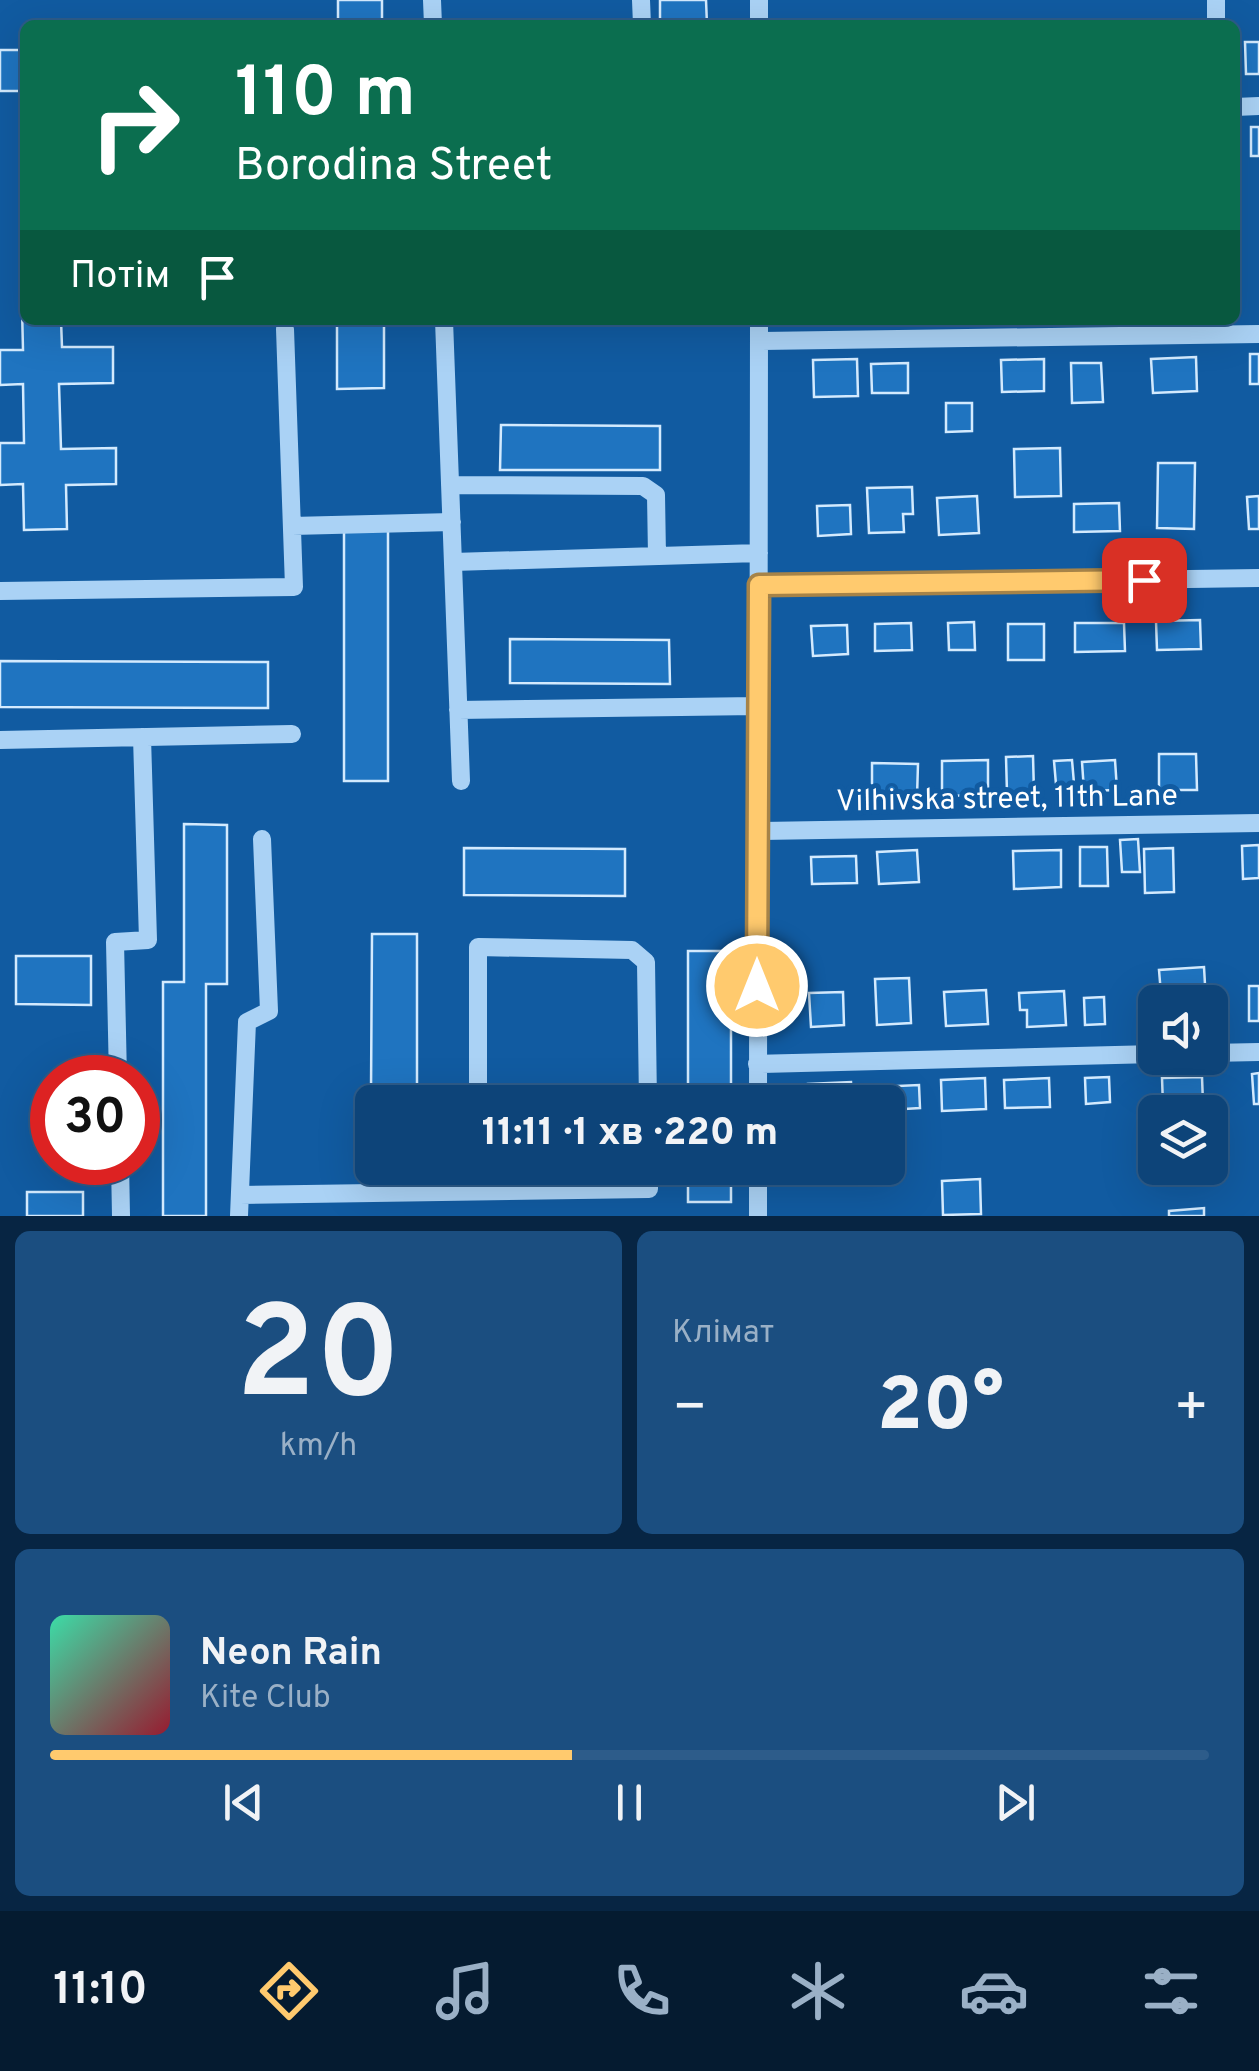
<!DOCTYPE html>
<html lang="uk">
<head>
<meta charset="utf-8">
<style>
  :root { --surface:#0d4479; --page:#1b4e80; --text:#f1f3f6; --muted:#9ab0c6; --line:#2d5c8a; --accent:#ffca6e }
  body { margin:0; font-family:Overpass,sans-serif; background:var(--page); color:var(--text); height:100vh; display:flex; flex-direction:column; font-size:38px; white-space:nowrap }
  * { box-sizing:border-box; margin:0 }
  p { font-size:32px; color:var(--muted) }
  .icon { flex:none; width:55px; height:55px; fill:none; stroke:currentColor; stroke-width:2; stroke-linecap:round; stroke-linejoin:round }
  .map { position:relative; height:1216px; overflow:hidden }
  .sheet { display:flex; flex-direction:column; gap:15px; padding:15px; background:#072543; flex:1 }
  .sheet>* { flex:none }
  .top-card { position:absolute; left:20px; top:20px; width:1220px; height:305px; border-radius:15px; box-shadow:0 10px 40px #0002,0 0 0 2px var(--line); background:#0b6e4f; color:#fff; overflow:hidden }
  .controls { position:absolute; left:1138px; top:985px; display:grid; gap:20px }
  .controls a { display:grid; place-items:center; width:90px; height:90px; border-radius:15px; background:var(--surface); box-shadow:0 10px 40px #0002,0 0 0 2px var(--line); font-size:50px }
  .speed { position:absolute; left:30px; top:1055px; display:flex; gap:20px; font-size:50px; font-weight:700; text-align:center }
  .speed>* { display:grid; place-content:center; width:130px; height:130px; border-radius:50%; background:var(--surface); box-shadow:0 10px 40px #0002,0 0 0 2px var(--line); line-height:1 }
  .speed .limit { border:15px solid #d22; background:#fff; color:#111 }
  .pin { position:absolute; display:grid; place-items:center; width:85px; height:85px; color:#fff; margin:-42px; border-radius:20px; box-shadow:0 5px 15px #0006 }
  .me { position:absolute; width:110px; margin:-55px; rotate:0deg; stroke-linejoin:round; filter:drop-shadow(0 0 8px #0008) }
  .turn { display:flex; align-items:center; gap:35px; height:210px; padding:0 50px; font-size:45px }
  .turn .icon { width:130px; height:130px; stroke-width:2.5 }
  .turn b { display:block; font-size:70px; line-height:85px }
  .then { display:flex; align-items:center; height:95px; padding:0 50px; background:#0003; gap:20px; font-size:38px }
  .big { font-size:75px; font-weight:800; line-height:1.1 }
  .sheet .card { flex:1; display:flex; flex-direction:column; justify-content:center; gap:15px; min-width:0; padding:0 35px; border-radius:15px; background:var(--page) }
  .sheet .dial { align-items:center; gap:0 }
  .dial b { font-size:130px; line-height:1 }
  .song { display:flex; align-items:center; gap:30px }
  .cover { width:120px; height:120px; border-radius:15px; background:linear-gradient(135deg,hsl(160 70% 55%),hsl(350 70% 35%)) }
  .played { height:10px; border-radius:5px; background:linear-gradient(90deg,var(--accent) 45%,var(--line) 45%) }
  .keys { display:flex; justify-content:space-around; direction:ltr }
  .heat { display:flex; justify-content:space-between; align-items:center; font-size:55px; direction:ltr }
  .sheet .tiles { flex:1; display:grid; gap:15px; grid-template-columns:1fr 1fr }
  .card:last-child { grid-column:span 2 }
  .trip { position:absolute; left:355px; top:1085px; width:550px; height:100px; border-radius:15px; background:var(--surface); box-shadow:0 10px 40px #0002,0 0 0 2px var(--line); font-weight:800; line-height:100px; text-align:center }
  .tabs { display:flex; height:160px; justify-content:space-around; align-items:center; background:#051b30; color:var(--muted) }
  .tabs .icon { width:70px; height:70px }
  .tabs .current { color:var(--accent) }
  .tabs b { font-size:45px; color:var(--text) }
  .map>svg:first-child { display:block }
  .building { fill:#1f74c0; stroke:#d3eafe; stroke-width:2.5 }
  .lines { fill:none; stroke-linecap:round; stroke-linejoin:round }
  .minor { stroke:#aad2f5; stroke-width:18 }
  .route-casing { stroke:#a68348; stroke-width:25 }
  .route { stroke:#ffca6e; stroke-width:18 }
  .labels { text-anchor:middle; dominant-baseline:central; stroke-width:10; stroke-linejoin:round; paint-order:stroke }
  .street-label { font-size:30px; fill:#fff; stroke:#115ba1 }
</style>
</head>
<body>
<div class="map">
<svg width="1259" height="1216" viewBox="0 0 1259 1216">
  <rect width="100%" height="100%" fill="#115ba1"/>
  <path class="building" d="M338,0H382V25H338Z
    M660,0H706L707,25H660Z
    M1245,42H1259V74H1246Z
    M0,50H25V91H0Z
    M1251,127H1259V156H1251Z
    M22,308H25V320H61L62,347H113V383L59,384L61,449L116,448V484L66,485L67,529L24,530L23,484L0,485V443H24L23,384L0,385V350H23Z
    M337,320H384V388L337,389Z
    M1250,354H1259V384H1250Z
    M1196,357L1197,391L1153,393L1151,359Z
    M857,359L858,396L814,397L813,360Z
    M1044,359V391L1002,392L1001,360Z
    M908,363V393H872L871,364Z
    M1071,363H1101L1103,402L1072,403Z
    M946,403H972V431L946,432Z
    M501,425L660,426V470H500Z
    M1060,448L1061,496L1015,497L1014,449Z
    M1158,463H1195L1194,529L1157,528Z
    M912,487L913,514H903L904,532L869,533L867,488Z
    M977,496L979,533L939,535L937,498Z
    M1259,496V529H1249L1247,497Z
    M1119,503L1120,531L1074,532V504Z
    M850,505L851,534L818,536L817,506Z
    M344,529H388V781H344Z
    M1200,620L1201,649L1157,650L1156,621Z
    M974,622L975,650H949L948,623Z
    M911,623L912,650L875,651V624Z
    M1075,623H1124L1125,651L1075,652Z
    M1008,624H1044V660H1008Z
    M847,625L848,654L813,656L811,626Z
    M510,639L669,640L670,684L510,683Z
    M0,661L268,662V708L0,707Z
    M1159,754H1196L1197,790H1159Z
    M1033,756L1034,793H1007L1006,757Z
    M988,760V795L942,796V761Z
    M1072,760L1075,795L1057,796L1054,761Z
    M1115,760L1117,790L1084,791L1082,762Z
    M872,763L918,764L917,797L872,796Z
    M184,824L227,825V984H206V1216H163V982H184Z
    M1138,839L1140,872H1122L1120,840Z
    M1259,845V878L1243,879L1242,846Z
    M1080,847H1107L1108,886H1080Z
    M464,848L625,849V896L464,895Z
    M1173,848L1174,892L1145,893L1144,849Z
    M917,850L919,882L879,884L877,852Z
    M1061,850V887L1014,889L1013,851Z
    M856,856L857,883L812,884L811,857Z
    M372,934H417V1093H371Z
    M688,951H731V1102H688Z
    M16,956H91V1005L16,1004Z
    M1204,967L1206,1002H1173L1172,993L1161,994L1159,970Z
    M909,978L911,1023L877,1025L875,979Z
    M1249,986H1259V1021H1249Z
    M986,990L988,1024L946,1026L944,992Z
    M1064,991L1066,1025L1027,1027V1010H1020L1019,993Z
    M843,992L844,1025L811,1027L809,993Z
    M1104,997L1105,1024L1085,1025L1084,998Z
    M1259,1073V1104H1254L1252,1074Z
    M1109,1077L1110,1102L1086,1104L1085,1078Z
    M1202,1077L1203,1103L1163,1105L1162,1078Z
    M985,1078L986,1109L942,1111L941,1080Z
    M1049,1078L1050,1107L1005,1108L1004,1080Z
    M851,1082L852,1102H809L808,1084Z
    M919,1085L920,1108L888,1110V1102H877L876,1087Z
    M688,1168H731V1202H688Z
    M980,1179L981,1214L943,1215L942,1181Z
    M27,1192H83V1216H27Z
    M1204,1208V1216H1169V1211Z"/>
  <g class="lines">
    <path class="minor" d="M432,0L433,25
      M641,0L642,25
      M759,0V25
      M1216,25V0
      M1235,107L1259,106
      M444,320L461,781
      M759,341L1259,334
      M450,485L643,486L656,495L657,556
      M292,526L452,522
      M453,562L759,553
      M759,585L1259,578
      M0,591L294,587L285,329
      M458,710L757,706
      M0,740L292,734
      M756,831L1259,823
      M1210,1053L1259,1052
      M757,1064L1155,1054
      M118,1078L115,942L148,940L142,737
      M478,1102V947L632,950L646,962L648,1102
      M758,1102L759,320
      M120,1162L121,1216
      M758,1168V1216
      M477,1191V1168
      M240,1195L649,1189V1168
      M239,1216L247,1022L269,1011L262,839"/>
  </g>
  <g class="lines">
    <g class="route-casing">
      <path id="route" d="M757,986L759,585L1144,580"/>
    </g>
    <use href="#route" class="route"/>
  </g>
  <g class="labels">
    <g class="street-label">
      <text transform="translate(1007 800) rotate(-1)">Vilhivska street, 11th Lane</text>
    </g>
  </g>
</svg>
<div class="controls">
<a><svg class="icon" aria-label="sound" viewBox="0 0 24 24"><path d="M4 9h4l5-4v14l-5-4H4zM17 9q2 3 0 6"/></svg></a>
<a><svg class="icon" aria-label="layers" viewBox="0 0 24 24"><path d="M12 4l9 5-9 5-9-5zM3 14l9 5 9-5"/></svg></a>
</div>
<div class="speed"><div class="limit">30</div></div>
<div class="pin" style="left:1144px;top:580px;background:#d93025"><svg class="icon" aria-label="arrive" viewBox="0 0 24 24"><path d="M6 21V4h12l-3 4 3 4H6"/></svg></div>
<svg class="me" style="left:757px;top:986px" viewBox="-20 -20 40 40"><circle r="17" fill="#ffca6e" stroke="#fff" stroke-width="3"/><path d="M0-11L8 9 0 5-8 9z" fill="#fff"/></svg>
<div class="trip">11:11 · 1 хв · 220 m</div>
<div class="top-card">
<div class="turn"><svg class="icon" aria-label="right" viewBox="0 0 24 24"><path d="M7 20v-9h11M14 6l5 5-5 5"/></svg><div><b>110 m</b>Borodina Street</div></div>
<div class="then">Потім<svg class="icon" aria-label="arrive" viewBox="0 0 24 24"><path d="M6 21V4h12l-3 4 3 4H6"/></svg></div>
</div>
</div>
<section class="sheet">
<div class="tiles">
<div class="card dial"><b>20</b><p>km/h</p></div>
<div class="card"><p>Клімат</p>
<div class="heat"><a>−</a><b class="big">20°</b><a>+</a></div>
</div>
<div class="card">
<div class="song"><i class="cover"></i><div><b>Neon Rain</b><p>Kite Club</p></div></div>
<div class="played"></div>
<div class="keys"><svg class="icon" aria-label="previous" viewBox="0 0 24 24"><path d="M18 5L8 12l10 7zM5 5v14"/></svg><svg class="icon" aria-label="pause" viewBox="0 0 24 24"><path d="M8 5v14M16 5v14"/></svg><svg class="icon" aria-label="next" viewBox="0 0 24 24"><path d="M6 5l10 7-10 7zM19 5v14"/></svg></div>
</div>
</div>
</section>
<nav class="tabs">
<b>11:10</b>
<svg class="icon current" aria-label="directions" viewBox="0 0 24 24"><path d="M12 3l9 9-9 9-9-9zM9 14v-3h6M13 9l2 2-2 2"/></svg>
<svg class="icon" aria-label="music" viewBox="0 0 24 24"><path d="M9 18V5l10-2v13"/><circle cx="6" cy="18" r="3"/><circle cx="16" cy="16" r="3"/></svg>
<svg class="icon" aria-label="phone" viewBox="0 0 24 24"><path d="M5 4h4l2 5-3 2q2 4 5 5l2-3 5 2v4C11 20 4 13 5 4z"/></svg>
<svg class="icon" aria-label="climate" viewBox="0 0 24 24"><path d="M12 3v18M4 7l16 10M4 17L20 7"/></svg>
<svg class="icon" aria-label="car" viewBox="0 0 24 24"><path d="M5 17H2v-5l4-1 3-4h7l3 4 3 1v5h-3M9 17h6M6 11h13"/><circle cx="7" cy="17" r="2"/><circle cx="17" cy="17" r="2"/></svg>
<svg class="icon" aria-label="filters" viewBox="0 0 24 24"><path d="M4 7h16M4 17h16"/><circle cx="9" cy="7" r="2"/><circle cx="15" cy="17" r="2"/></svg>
</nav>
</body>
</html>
